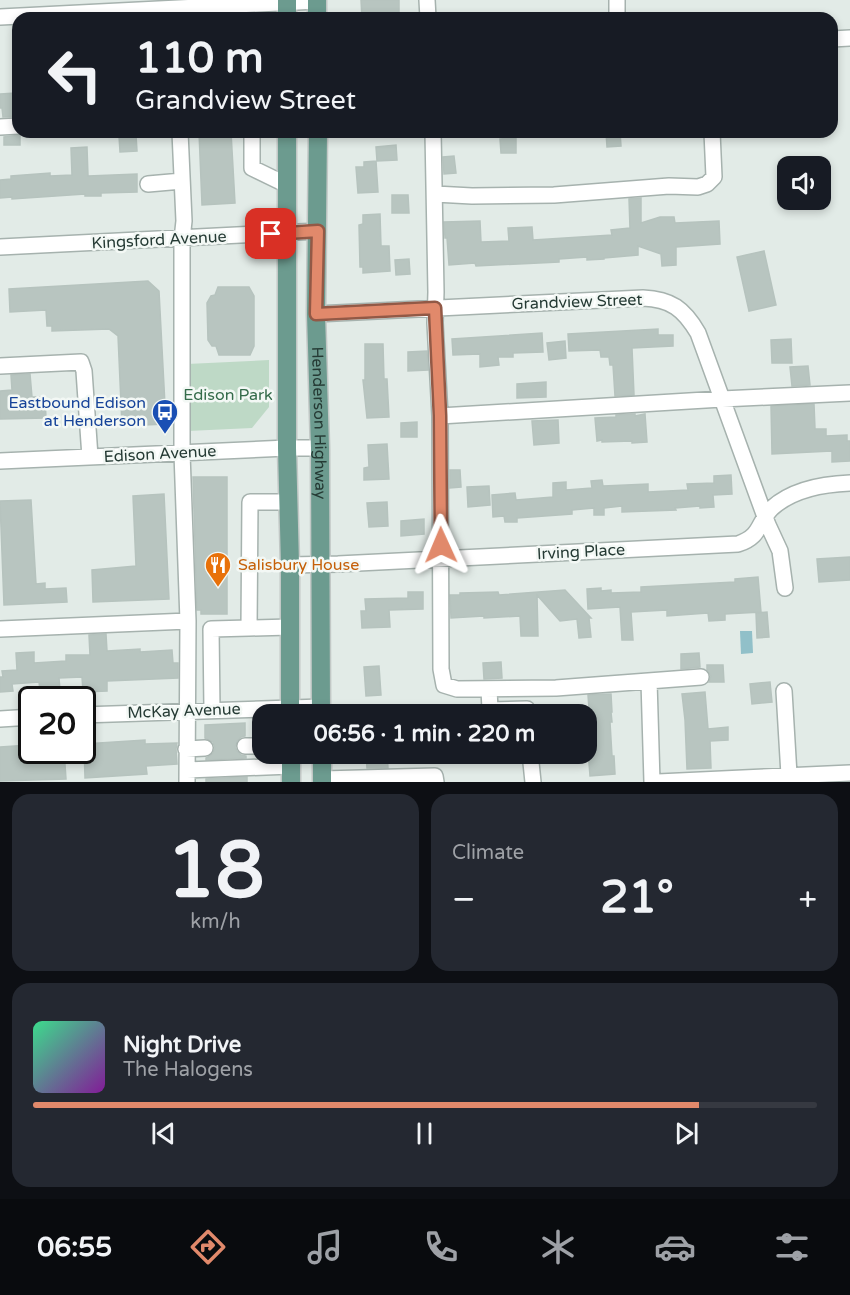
<!DOCTYPE html>
<html lang="en">
<head>
<meta charset="utf-8">
<style>
  :root { --surface:#171b24; --page:#242831; --text:#f1f3f6; --muted:#9ea1a6; --line:#363941; --accent:#e1896b }
  body { margin:0; font-family:"Varela Round",sans-serif; background:var(--page); color:var(--text); height:100vh; display:flex; flex-direction:column; font-size:22px; white-space:nowrap }
  * { box-sizing:border-box; margin:0 }
  p { font-size:20px; color:var(--muted) }
  .icon { flex:none; width:33px; height:33px; fill:none; stroke:currentColor; stroke-width:2; stroke-linecap:round; stroke-linejoin:round }
  .map { position:relative; height:782px; overflow:hidden }
  .drawer { display:flex; flex-direction:column; gap:12px; padding:12px; background:#0d0f14; flex:1 }
  .drawer>* { flex:none }
  .banner { position:absolute; left:12px; top:12px; width:826px; height:126px; border-radius:18px; box-shadow:0 3px 9px #0003; background:#171b24; color:var(--text); overflow:hidden }
  .fabs { position:absolute; left:777px; top:156px; display:grid; gap:12px }
  .fabs a { display:grid; place-items:center; width:54px; height:54px; border-radius:12px; background:var(--surface); box-shadow:0 3px 9px #0003; font-size:30px }
  .speed { position:absolute; left:18px; top:686px; display:flex; gap:12px; font-size:30px; font-weight:700; text-align:center }
  .speed>* { display:grid; place-content:center; width:78px; height:78px; border-radius:50%; background:var(--surface); box-shadow:0 3px 9px #0003; line-height:1 }
  .speed .limit { border:3px solid #111; border-radius:9px; background:#fff; color:#111 }
  .pin { position:absolute; display:grid; place-items:center; width:51px; height:51px; color:#fff; margin:-26px; border-radius:12px; box-shadow:0 3px 9px #0006 }
  .me { position:absolute; width:66px; margin:-33px; rotate:359deg; stroke-linejoin:round; filter:drop-shadow(0 0 4px #0008) }
  .turn { display:flex; align-items:center; gap:21px; height:126px; padding:0 24px; font-size:27px }
  .turn .icon { width:78px; height:78px; stroke-width:2.5 }
  .turn b { display:block; font-size:42px; line-height:51px }
  .big { font-size:45px; font-weight:700; line-height:1.1 }
  .drawer .card { flex:1; display:flex; flex-direction:column; justify-content:center; gap:9px; min-width:0; padding:0 21px; border-radius:18px; background:var(--page) }
  .drawer .dial { align-items:center; gap:0 }
  .dial b { font-size:78px; line-height:1 }
  .song { display:flex; align-items:center; gap:18px }
  .cover { width:72px; height:72px; border-radius:9px; background:linear-gradient(135deg,hsl(150 70% 55%),hsl(290 70% 35%)) }
  .played { height:6px; border-radius:3px; background:linear-gradient(90deg,var(--accent) 85%,var(--line) 85%) }
  .keys { display:flex; justify-content:space-around; direction:ltr }
  .heat { display:flex; justify-content:space-between; align-items:center; font-size:33px; direction:ltr }
  .drawer .tiles { flex:1; display:grid; gap:12px; grid-template-columns:1fr 1fr }
  .card:last-child { grid-column:span 2 }
  .trip { position:absolute; left:252px; top:704px; width:345px; height:60px; border-radius:18px; background:var(--surface); box-shadow:0 3px 9px #0003; font-weight:700; line-height:60px; text-align:center }
  .tabs { display:flex; height:96px; justify-content:space-around; align-items:center; background:#090b0e; color:var(--muted) }
  .tabs .icon { width:42px; height:42px }
  .tabs .selected { color:var(--accent) }
  .tabs b { font-size:27px; color:var(--text) }
  .map>svg:first-child { display:block }
  .green { fill:#bed9c6 }
  .water { fill:#91c0c9 }
  .building { fill:#b8c5c0; stroke:#b6c3be; stroke-width:1.5 }
  .lines { fill:none; stroke-linecap:round; stroke-linejoin:round }
  .minor-casing { stroke:#a6b2ae; stroke-width:18 }
  .major-casing { stroke:#c2c8c6; stroke-width:21 }
  .minor { stroke:#fff; stroke-width:15 }
  .major { stroke:#6c9b8f; stroke-width:18 }
  .route-casing { stroke:#925946; stroke-width:15 }
  .route { stroke:#e1896b; stroke-width:10 }
  .labels { text-anchor:middle; dominant-baseline:central; stroke-width:5; stroke-linejoin:round; paint-order:stroke }
  .street-label { font-size:16px; fill:#253a34; stroke:#f3f8f5 }
  .park-label { font-size:16px; fill:#346b4a; stroke:#f3f8f5 }
  .transit-label { font-size:16px; fill:#164399; stroke:#f3f8f5; text-anchor:end }
  .food-label { font-size:16px; fill:#c56008; stroke:#f3f8f5; text-anchor:start }
</style>
</head>
<body>
<div class="map">
<svg width="850" height="782" viewBox="0 0 850 782">
  <rect width="100%" height="100%" fill="#e2ebe7"/>
  <path class="green" d="M269,360V407L252,428L188,431L187,364Z"/>
  <path class="water" d="M740,631H752L753,653L741,654Z"/>
  <path class="building" d="M361,0H399V18H362Z
    M15,93L16,116L3,117L2,108H0V94Z
    M199,132H231L235,203L202,205Z
    M606,132H620L621,146L607,147Z
    M20,135V145H4V137Z
    M136,135L137,151L120,152L119,136Z
    M516,138V153H501L500,139Z
    M396,145L397,160L377,161L376,147Z
    M87,147L88,176L137,174V192L101,193V196H85V194L12,199V197L0,198V180L11,179V176L50,173V176L72,175L71,148Z
    M454,156L456,173L444,174L443,157Z
    M376,161L378,192L358,193L356,167H364V162Z
    M392,195H408L409,213H392Z
    M641,198V223L660,217H674L675,223L719,221L720,244L676,247V265L662,266L661,254L638,246V255L604,258V259L587,260V257L559,259V262L476,266L475,263L449,265L447,238H445L444,222L480,221L481,242L509,241L508,228L532,227L533,240L612,235L611,230L630,228L629,199Z
    M380,214L381,246H389L390,271L363,273V267H360L359,225L363,224V215Z
    M764,251L776,305L749,311L737,257Z
    M409,259L410,274L396,275L395,260Z
    M148,281L159,291L166,424L122,426L118,336L109,329L52,331V326H47L46,310L10,312L9,289Z
    M218,287H249L254,296V346L250,355H219L216,346H212L208,340L207,303L211,296L215,295Z
    M658,329V335H673V346L632,348L634,395L615,396L613,365H610L609,357H601L600,350L569,351L568,334Z
    M542,333L543,352L513,353V357H498L499,365L480,367V354L453,355L452,339Z
    M791,339L792,363H772L771,340Z
    M565,341L566,358L549,360L547,343Z
    M365,344H383L384,379H387L389,417L367,418L363,380H365Z
    M427,351L428,370L408,371V352Z
    M808,366L810,385L792,386L790,367Z
    M30,374L32,397H45L46,418L0,419V391L12,390L11,375Z
    M546,382V397L517,398V384Z
    M814,404L815,429H826V436L847,435V441H850V461L832,462V451L772,454L771,406Z
    M635,414V416L645,414L647,442L632,443V441L602,442V440L597,441L595,418L616,417V415Z
    M558,420L559,443L534,445L532,421Z
    M417,422V437H401V423Z
    M387,444L389,479L364,480V468L369,467L368,445Z
    M450,470H460L461,487L450,488Z
    M731,475L732,494L713,495L714,507L700,508V506L675,508L676,510L622,512V506L604,508V515H594V508L572,510V514L517,518V522H505L504,516L493,517L492,495L515,493L516,500L553,497V483L566,482V490L592,488L591,481L602,480L603,486L648,484V492L688,490L687,484L714,483V476Z
    M193,477H227V614H201V610H197Z
    M489,486L490,505L468,507L467,487Z
    M164,494L169,599L93,602L92,570L136,566L133,496Z
    M31,500L36,584L45,583V589L66,588L67,602L4,605L0,501Z
    M387,502L388,526L369,527L367,503Z
    M424,519V534L401,536V521Z
    M850,557V580L819,582L817,559Z
    M758,577L761,612L725,614V620L709,621L708,613L667,616V610L631,612L633,640H622L620,607L588,609L587,589L601,588V591L611,590V593L641,592V587L735,582V579Z
    M565,590L591,618H589L591,637L579,638L577,619L560,621L537,595L538,636H521L520,616L484,618V616L451,618L450,595H460V593L498,592L499,595Z
    M408,592H423V609L389,610L390,627L362,628L361,611H366L365,599L408,598Z
    M767,612L769,637L757,638L756,613Z
    M106,634L107,651L140,649V652L172,650L173,663H178V678L107,681V691L83,692L82,677L59,678L60,690L40,691L39,682L12,684L13,691L0,692V677H3L2,671L17,670L16,653L34,652V663L66,661V655H90L89,635Z
    M699,653L700,667L681,669V654Z
    M501,662L502,678L484,679L483,663Z
    M707,665H723L724,682H709L711,676L707,670Z
    M379,666L381,695L366,696L364,667Z
    M770,682L772,702L752,704L750,684Z
    M705,692L708,729L728,727V740L710,741L711,768L687,769L685,720L682,694Z
    M611,694L612,712H611L612,722H610L612,756H614L615,774L590,776L587,737H591L588,695Z
    M245,723V736L241,737L237,741L235,747L237,751L241,755L246,756V758L206,760V758L210,756L213,753L215,748L213,742L205,738V725Z
    M145,740V744L177,743L176,749L177,764L146,766L147,774L85,778L84,744Z
    M29,745V750H64L66,779L0,781V747Z
    M366,753H387L388,768H367Z
    M247,777V782H206V779Z"/>
  <g class="lines">
    <g class="minor-casing">
      <path id="minor" d="M427,0L428,18
        M617,0V18
        M0,17L317,1
        M832,39L850,38
        M0,127L18,126
        M180,132L184,221L182,239V453L188,621L187,782
        M252,132V168L287,185
        M433,132L436,292L435,323L440,416L441,669L444,685L457,689L556,688L701,677
        M148,184L182,181
        M435,194L472,196L554,195L669,186L698,187L707,184L714,177L712,132
        M0,247L318,231
        M316,314L643,298C671,299 684,309 698,333L768,525L780,551L785,588
        M0,366L81,362L84,371L90,457
        M440,416L722,399L850,393
        M0,461L287,448H320
        M288,502H250L249,628L290,627
        M290,565L338,564L738,544C762,536 757,523 772,508C792,490 824,484 850,483
        M0,629L188,621
        M649,681L652,782
        M489,689L490,710L527,709V714
        M784,691L789,775
        M212,710L211,629L249,628
        M82,715L321,707
        M0,719L32,717
        M245,746H262
        M186,749L205,748
        M530,753L533,782
        M187,770L291,766
        M322,779L435,776L436,782
        M658,782L850,773"/>
    </g>
    <g class="major-casing">
      <g id="major">
        <path d="M317,0V18"/>
        <path d="M287,18V0"/>
        <path d="M287,132V448L290,565V714"/>
        <path id="s1" d="M318,132L316,314L320,448L321,714"/>
        <path d="M291,753V782"/>
        <path d="M322,753V782"/>
      </g>
    </g>
    <use href="#minor" class="minor"/>
    <use href="#major" class="major"/>
  </g>
  <g class="lines">
    <g class="route-casing">
      <path id="route" d="M271,234L318,231L316,314L435,308L440,416L441,545"/>
    </g>
    <use href="#route" class="route"/>
  </g>
  <defs>
    <g id="bus-pin" transform="scale(1.35)"><path d="M0 17L-7.5 6A9.5 9.5 0 1 1 7.5 6Z" fill="#1a4fb4" stroke="#f3f8f5"/><path d="M-5-6H5V4H4V6H2V4H-2V6H-4V4H-5ZM-3.5-4V0h7V-4ZM-3.5 1.2v1.5H-2V1.2ZM2 1.2v1.5H3.5V1.2Z" fill="#fff"/></g>
    <g id="restaurant-pin" transform="scale(1.35)"><path d="M0 17L-7.5 6A9.5 9.5 0 1 1 7.5 6Z" fill="#e8710a" stroke="#f3f8f5"/><path d="M-5-6h1v4h1v-4h1v4h1v-4h1v5L-1.5 .5V6h-2V.5L-5-1ZM5-6V6H3V1.5H1.5Q1.5-4 5-6Z" fill="#fff"/></g>
  </defs>
  <g fill-rule="evenodd">
    <use href="#bus-pin" x="165" y="412"/>
    <use href="#restaurant-pin" x="218" y="565"/>
  </g>
  <g class="labels">
    <g class="street-label">
      <text transform="translate(159 240) rotate(-3)">Kingsford Avenue</text>
      <text transform="translate(577 302) rotate(-2)">Grandview Street</text>
      <text stroke="none"><textPath href="#s1" startOffset="291">Henderson Highway</textPath></text>
      <text transform="translate(160 454) rotate(-3)">Edison Avenue</text>
      <text transform="translate(581 552) rotate(-3)">Irving Place</text>
      <text transform="translate(184 711) rotate(-2)">McKay Avenue</text>
    </g>
    <g class="park-label">
      <text x="228" y="395">Edison Park</text>
    </g>
    <g class="transit-label">
      <text x="146" y="403">Eastbound Edison<tspan x="146" dy="18">at Henderson</tspan></text>
    </g>
    <g class="food-label">
      <text x="238" y="565">Salisbury House</text>
    </g>
  </g>
</svg>
<div class="fabs">
<a><svg class="icon" aria-label="sound" viewBox="0 0 24 24"><path d="M4 9h4l5-4v14l-5-4H4zM17 9q2 3 0 6"/></svg></a>
</div>
<div class="speed"><div class="limit">20</div></div>
<div class="pin" style="left:271px;top:234px;background:#d93025"><svg class="icon" aria-label="arrive" viewBox="0 0 24 24"><path d="M6 21V4h12l-3 4 3 4H6"/></svg></div>
<svg class="me" style="left:441px;top:545px" viewBox="-20 -20 40 40"><path d="M0-17L14 15 0 8-14 15z" fill="#e1896b" stroke="#fff" stroke-width="4"/></svg>
<div class="trip">06:56 · 1 min · 220 m</div>
<div class="banner">
<div class="turn"><svg class="icon" aria-label="left" viewBox="0 0 24 24"><path d="M17 20v-9H6M10 6l-5 5 5 5"/></svg><div><b>110 m</b>Grandview Street</div></div>
</div>
</div>
<section class="drawer">
<div class="tiles">
<div class="card dial"><b>18</b><p>km/h</p></div>
<div class="card"><p>Climate</p>
<div class="heat"><a>−</a><b class="big">21°</b><a>+</a></div>
</div>
<div class="card">
<div class="song"><i class="cover"></i><div><b>Night Drive</b><p>The Halogens</p></div></div>
<div class="played"></div>
<div class="keys"><svg class="icon" aria-label="previous" viewBox="0 0 24 24"><path d="M18 5L8 12l10 7zM5 5v14"/></svg><svg class="icon" aria-label="pause" viewBox="0 0 24 24"><path d="M8 5v14M16 5v14"/></svg><svg class="icon" aria-label="next" viewBox="0 0 24 24"><path d="M6 5l10 7-10 7zM19 5v14"/></svg></div>
</div>
</div>
</section>
<nav class="tabs">
<b>06:55</b>
<svg class="icon selected" aria-label="directions" viewBox="0 0 24 24"><path d="M12 3l9 9-9 9-9-9zM9 14v-3h6M13 9l2 2-2 2"/></svg>
<svg class="icon" aria-label="music" viewBox="0 0 24 24"><path d="M9 18V5l10-2v13"/><circle cx="6" cy="18" r="3"/><circle cx="16" cy="16" r="3"/></svg>
<svg class="icon" aria-label="phone" viewBox="0 0 24 24"><path d="M5 4h4l2 5-3 2q2 4 5 5l2-3 5 2v4C11 20 4 13 5 4z"/></svg>
<svg class="icon" aria-label="climate" viewBox="0 0 24 24"><path d="M12 3v18M4 7l16 10M4 17L20 7"/></svg>
<svg class="icon" aria-label="car" viewBox="0 0 24 24"><path d="M5 17H2v-5l4-1 3-4h7l3 4 3 1v5h-3M9 17h6M6 11h13"/><circle cx="7" cy="17" r="2"/><circle cx="17" cy="17" r="2"/></svg>
<svg class="icon" aria-label="filters" viewBox="0 0 24 24"><path d="M4 7h16M4 17h16"/><circle cx="9" cy="7" r="2"/><circle cx="15" cy="17" r="2"/></svg>
</nav>
</body>
</html>
